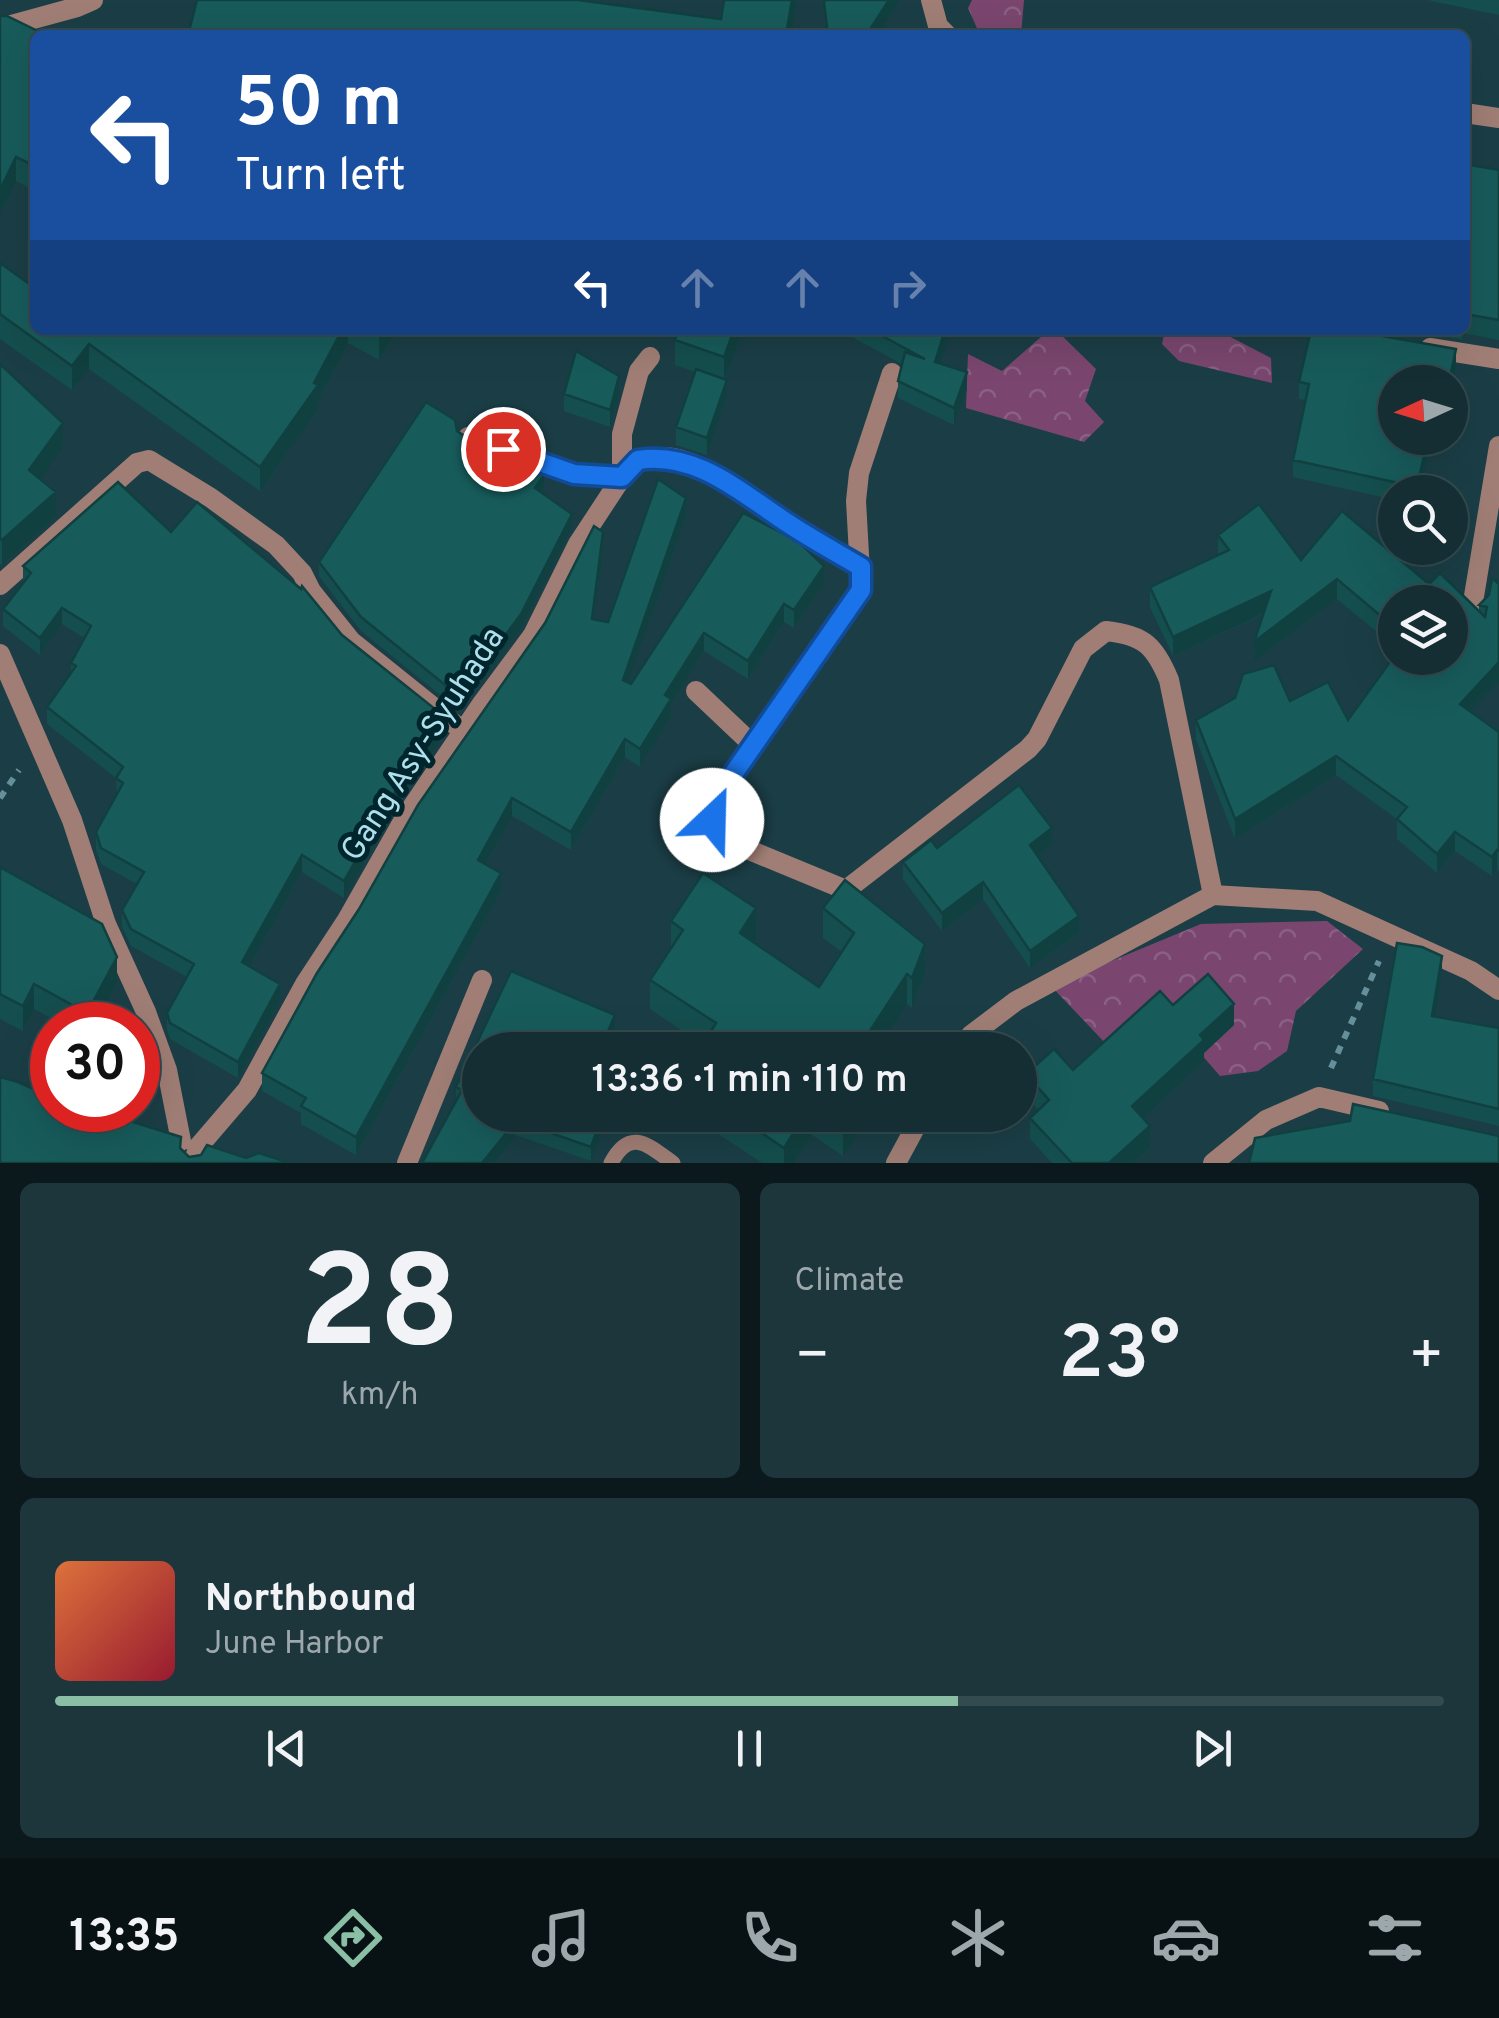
<!DOCTYPE html>
<html lang="en">
<head>
<meta charset="utf-8">
<style>
  :root { --surface:#142e34; --page:#1d363c; --text:#f1f3f6; --muted:#9da8ac; --line:#334a4f; --accent:#8abfa5 }
  body { margin:0; font-family:Overpass,sans-serif; background:var(--page); color:var(--text); height:100vh; display:flex; flex-direction:column; font-size:38px; white-space:nowrap }
  * { box-sizing:border-box; margin:0 }
  p { font-size:32px; color:var(--muted) }
  .icon { flex:none; width:55px; height:55px; fill:none; stroke:currentColor; stroke-width:2; stroke-linecap:round; stroke-linejoin:round }
  .map { position:relative; height:1163px; overflow:hidden }
  .drawer { display:flex; flex-direction:column; gap:20px; padding:20px; background:#0b191d; flex:1 }
  .drawer>* { flex:none }
  .hud { position:absolute; left:30px; top:30px; width:1440px; height:305px; border-radius:15px; box-shadow:0 10px 40px #0002,0 0 0 2px var(--line); background:#1a4fa0; color:#fff; overflow:hidden }
  .needle { width:65px; rotate:266deg }
  .buttons { position:absolute; left:1378px; top:365px; display:grid; gap:20px }
  .buttons a { display:grid; place-items:center; width:90px; height:90px; border-radius:50%; background:var(--surface); box-shadow:0 10px 40px #0002,0 0 0 2px var(--line); font-size:50px }
  .speed { position:absolute; left:30px; top:1002px; display:flex; gap:20px; font-size:50px; font-weight:700; text-align:center }
  .speed>* { display:grid; place-content:center; width:130px; height:130px; border-radius:50%; background:var(--surface); box-shadow:0 10px 40px #0002,0 0 0 2px var(--line); line-height:1 }
  .speed .limit { border:15px solid #d22; background:#fff; color:#111 }
  .pin { position:absolute; display:grid; place-items:center; width:85px; height:85px; color:#fff; margin:-42px; border:5px solid #fff; border-radius:50%; box-shadow:0 2px 10px #0007 }
  .me { position:absolute; width:110px; margin:-55px; rotate:24deg; stroke-linejoin:round; filter:drop-shadow(0 0 8px #0008) }
  .turn { display:flex; align-items:center; gap:35px; height:210px; padding:0 40px; font-size:45px }
  .turn .icon { width:130px; height:130px; stroke-width:2.5 }
  .turn b { display:block; font-size:70px; line-height:85px }
  .lanes { display:flex; align-items:center; height:95px; padding:0 40px; background:#0003; justify-content:center; gap:50px; direction:ltr }
  .lanes .off { opacity:.35 }
  .big { font-size:75px; font-weight:600; line-height:1.1 }
  .drawer .card { flex:1; display:flex; flex-direction:column; justify-content:center; gap:15px; min-width:0; padding:0 35px; border-radius:15px; background:var(--page) }
  .drawer .dial { align-items:center; gap:0 }
  .dial b { font-size:130px; line-height:1 }
  .song { display:flex; align-items:center; gap:30px }
  .cover { width:120px; height:120px; border-radius:15px; background:linear-gradient(135deg,hsl(20 70% 55%),hsl(350 70% 35%)) }
  .played { height:10px; border-radius:5px; background:linear-gradient(90deg,var(--accent) 65%,var(--line) 65%) }
  .keys { display:flex; justify-content:space-around; direction:ltr }
  .heat { display:flex; justify-content:space-between; align-items:center; font-size:55px; direction:ltr }
  .drawer .tiles { flex:1; display:grid; gap:20px; grid-template-columns:1fr 1fr }
  .card:last-child { grid-column:span 2 }
  .trip { position:absolute; left:462px; top:1032px; width:575px; height:100px; border-radius:50px; background:var(--surface); box-shadow:0 10px 40px #0002,0 0 0 2px var(--line); font-weight:600; line-height:100px; text-align:center }
  .tabs { display:flex; height:160px; justify-content:space-around; align-items:center; background:#081215; color:var(--muted) }
  .tabs .icon { width:70px; height:70px }
  .tabs .active { color:var(--accent) }
  .tabs b { font-size:45px; color:var(--text) }
  .map>svg:first-child { display:block }
  .forest { fill:url(#forest-crowns) }
  .lines { fill:none; stroke-linecap:round; stroke-linejoin:round }
  .path { stroke:#658f9a; stroke-width:6; stroke-dasharray:8 8; stroke-linecap:butt }
  .lane { stroke:#a07e75; stroke-width:15 }
  .street { stroke:#a07e75; stroke-width:20 }
  .wall { fill:#154e4e }
  .shaded-wall { fill:#114040 }
  .building { fill:#185b5b; stroke:#114040; stroke-width:2.5 }
  .route-casing { stroke:#114b97; stroke-width:25 }
  .route { stroke:#1a73e8; stroke-width:18 }
  .labels { text-anchor:middle; dominant-baseline:central; stroke-width:10; stroke-linejoin:round; paint-order:stroke }
  .street-label { font-size:32px; fill:#aedfec; stroke:#00252d }
</style>
</head>
<body>
<div class="map">
<svg width="1499" height="1163" viewBox="0 0 1499 1163">
  <defs>
    <pattern id="forest-crowns" width="20" height="18" patternUnits="userSpaceOnUse" patternTransform="scale(2.5)"><rect width="20" height="18" fill="#7a466f"/><path d="M2 6a3 3 0 1 1 6 0M12 15a3 3 0 1 1 6 0" fill="none" stroke="#8a6084"/></pattern>
  </defs>
  <rect width="100%" height="100%" fill="#1b3e46"/>
  <path class="forest" d="M972,0H1024L1021,35H980L968,8Z
    M1049,330H1056L1096,369L1085,401L1104,422L1084,442L966,408L968,354L1002,371Z
    M1165,330H1217L1271,358L1272,383L1179,361L1162,344Z
    M1327,921L1363,949L1296,1011L1287,1051L1258,1071L1220,1076L1188,1039L1128,1067L1051,986L1201,924Z"/>
  <g class="lines">
    <path class="path" d="M0,798L19,770
      M1331,1068L1379,961"/>
    <path class="lane" d="M611,1163C630,1127 648,1145 673,1163"/>
    <path class="street" d="M931,0L938,26L947,35
      M0,28L77,7L93,0
      M1465,113L1499,118
      M1430,348L1499,359
      M892,373L859,473L856,501L861,590L711,808L719,831L730,842L846,890L1028,749L1037,739L1083,649L1106,631C1144,635 1155,646 1169,680L1213,895
      M468,437L574,474L622,477C635,464 643,456 662,457C701,457 748,497 780,518C806,536 834,551 861,567
      M0,585L137,463L149,460L211,498L276,545L302,573L311,591L351,641L463,731
      M1472,608L1499,446
      M0,654L72,820L106,924L146,1012L167,1070L181,1141
      M696,691L753,745
      M962,1050L971,1035L1016,1001L1213,895L1317,901L1471,971L1499,990
      M193,1163L199,1146L247,1090L305,984L347,920L406,816L481,705L533,635L578,544L622,477V434L639,371L650,357
      M407,1163L482,980
      M896,1163L922,1115
      M1213,1163L1266,1120L1319,1097L1379,1111"/>
  </g>
  <path class="wall" d="M1427,0H1499V15Z
    M35,35V191L16,181L0,214Z
    M1465,164L1499,170V340L1463,333L1462,339L1403,330H1465Z
    M0,263L35,330H397L379,360L348,343L318,401V410L260,491L89,369L72,390L0,339Z
    M678,330H743L725,380L727,398L707,455L676,445V427L695,372L675,365V340Z
    M839,330H951L940,364L967,389L954,425L898,398V381L902,364Z
    M0,364L63,447L40,479L56,517L2,565L0,564Z
    M1456,366L1395,438H1432L1420,492H1395V500L1293,477V460L1306,400L1299,399V382Z
    M619,393L610,427L564,411V394Z
    M457,431L544,489L542,493L572,528L521,628L460,711L361,631L319,576V562Z
    M743,513L824,584L794,628L784,622L748,679L704,651L671,704V717L640,767L625,757L571,850L512,816L486,864L501,891L356,1155L301,1124V1113L262,1091V1073L603,550L594,619L608,622L686,516L628,683L631,684Z
    M171,532L342,635L445,734L395,808L344,898L302,872L249,966L280,1000L238,1078L170,1039L167,1030V1013L187,977L131,946L122,927V910L137,884L101,864L96,849V832L117,795L116,778L47,724V707L71,673V663L84,638L62,624L40,655L3,626V609L23,583V566Z
    M1218,535L1301,560L1429,584L1479,611V605L1489,595L1471,711L1499,732V871L1497,869L1492,876L1455,851L1437,873L1397,839V819L1336,775L1235,839L1196,739V720L1290,701L1348,720L1450,658L1395,602V647L1337,599L1254,661L1264,614L1173,656L1150,607V587L1218,555Z
    M1052,845L1038,856L1079,933L1030,968L983,899L942,931L903,879V862L937,848Z
    M0,867L117,982L94,1025H64L34,1009L23,1031L0,1019Z
    M823,908L925,973L912,1008L907,1004L877,1050L702,1044L650,1009V980L671,948V921L756,938L753,942L819,987L842,952L823,938Z
    M511,971L615,1015V1029L606,1050H480V1115L602,1116V1130L591,1161L516,1135L494,1163H422L456,1101V1087Z
    M1442,973L1434,1017L1499,1028V1126L1373,1096V1079Z
    M1173,1005L1234,1025L1204,1053V1061L1142,1118L1150,1148L1133,1163H1052L1030,1139V1118L1038,1110L1026,1096V1074L1073,1070Z
    M690,1115H870L843,1156L812,1135L793,1163H762Z"/>
  <path class="shaded-wall" d="M792,0H797L791,35H786Z
    M889,0H900L878,35H867Z
    M16,157V181L0,214V190Z
    M342,330H348V343L318,401V410L260,491V467L314,383Z
    M382,330H397L379,360V335Z
    M734,330H743L724,382V357Z
    M945,330H951L935,379V362Z
    M89,344V369L72,390V366Z
    M1456,349V366L1450,394V382H1449Z
    M967,372V389L954,425V408Z
    M619,376V393L610,427V410Z
    M727,380V398L707,455V438Z
    M63,423V447L29,495V470Z
    M1428,438H1432L1420,492H1417Z
    M544,475V489L535,502V488Z
    M56,492V517L2,565V540Z
    M686,498V516L623,698V680Z
    M572,514V528L521,628L460,711V697Z
    M603,532V550L592,637V619Z
    M824,566V584L794,628V610Z
    M1337,579V599L1254,661V642Z
    M1271,591V610L1173,656V637Z
    M784,604V622L748,679V661Z
    M62,608V624L40,655V638Z
    M704,633V651L671,704V717L640,767V749L665,695Z
    M1499,662V682L1460,723V704Z
    M445,717V734L395,808L344,898V881L395,792Z
    M625,739V757L571,850V832Z
    M1336,756V775L1235,839V819Z
    M512,798V816L478,878V860Z
    M1052,828V845L1030,862V845Z
    M1455,832V851L1437,873V854Z
    M1497,850V869L1492,876V857Z
    M302,855V872L242,979V962Z
    M501,873V891L356,1155V1137Z
    M983,882V899L942,931V913Z
    M756,908V938L740,962V933Z
    M1079,916V933L1030,968V951Z
    M925,944V973L912,1008V978Z
    M1442,956V973L1432,1033V1016Z
    M117,957V982L94,1025H87V1013Z
    M907,974V1004L877,1050L864,1040Z
    M34,984V1009L23,1031V1006Z
    M280,984V1000L238,1078V1062Z
    M1234,1004V1025L1204,1053V1061L1132,1128V1106L1200,1035Z
    M615,1015V1029L606,1050H600Z
    M805,1115H812V1135L793,1163H784V1148Z
    M850,1115H870L843,1156V1126Z
    M602,1116V1130L591,1161V1147Z
    M516,1121V1135L494,1163H482Z
    M1150,1126V1148L1133,1163H1109Z"/>
  <path class="building" d="M197,0H578L721,19L724,0H792L786,35H188Z
    M825,0H889L867,34L872,35H828L824,2Z
    M0,16H7L46,35H35V166L16,157L0,190Z
    M1465,164L1499,170V320L1465,314Z
    M0,263L35,288V330H342L314,383L318,385L260,467L89,344L72,366L0,314Z
    M678,330H734L724,357L675,340Z
    M871,330H945L935,362L967,372L954,408L898,381L905,352L925,359Z
    M1311,330H1348L1456,349L1449,382H1395V438H1428L1417,487L1293,460L1309,384L1299,382Z
    M576,351L619,376L610,410L564,394Z
    M0,364L63,423L29,470L56,492L2,540L0,539Z
    M696,369L727,380L707,438L676,427Z
    M426,402L455,420L457,431L463,435L506,454L514,453L544,475L535,488L572,514L521,614L460,697L361,617L319,562Z
    M658,479L686,498L623,680L631,684L743,513L798,541L824,566L794,610L784,604L748,661L704,633L665,695L671,699L640,749L625,739L571,832L512,798L478,860L501,873L356,1137L301,1106L306,1098L262,1073L317,973L359,909L418,805L545,623L594,526L603,532L592,619L608,622Z
    M118,482L171,532L197,502L301,589L302,586L342,635L445,717L395,792L344,881L302,855L242,962L280,984L238,1062L170,1023L167,1013L194,964L131,929L122,910L144,872L101,848L96,832L123,783L116,778L123,767L47,707L76,666L71,663L91,626L62,608L40,638L3,609L31,573L23,566Z
    M1259,504L1301,560L1342,511L1429,584L1440,573L1485,617L1487,607L1479,605L1489,595L1492,578L1499,584V662L1460,704L1499,732V851L1497,850L1492,857L1455,832L1437,854L1397,819L1407,807L1336,756L1235,819L1196,720L1235,698L1243,674L1274,665L1290,701L1328,682L1348,720L1395,655V658H1450V602H1395V628L1337,579L1254,642L1271,591L1173,637L1150,587L1229,550L1218,535Z
    M1019,785L1052,828L1030,845L1079,916L1030,951L983,882L942,913L903,862L931,840L937,848Z
    M0,867L102,924L117,957L87,1013L34,984L23,1006L0,994Z
    M703,873L756,908L740,933L819,987L854,933L823,908L845,880L925,944L912,978L907,974L864,1040L878,1050H699L716,1023L650,980L683,930L671,921Z
    M1397,943L1422,947L1442,956L1432,1016L1499,1028V1109L1373,1079Z
    M511,971L615,1015L600,1050H480V1115L602,1116L591,1147L516,1121L482,1163H422L462,1090L456,1087Z
    M1208,974L1234,1004L1200,1035L1204,1040L1132,1106L1150,1126L1109,1163H1072L1030,1118L1049,1100L1026,1074L1054,1049L1073,1070L1160,991L1173,1005Z
    M0,1077L18,1082L52,1097V1110H95L181,1137L180,1148L189,1157L201,1155L207,1145L246,1158L259,1153L290,1163H0Z
    M1353,1104L1499,1136V1163H1249L1255,1138L1350,1121Z
    M735,1115H805L784,1148Z
    M826,1115H850L843,1126Z"/>
  <g class="lines">
    <g class="route-casing">
      <path id="route" d="M503,449L574,474L622,477L638,460C693,451 737,489 780,518C806,536 834,551 861,567V590L718,796L711,808L712,820"/>
    </g>
    <use href="#route" class="route"/>
  </g>
  <g class="labels">
    <g class="street-label">
      <text transform="translate(424 745) rotate(-57)">Gang Asy-Syuhada</text>
    </g>
  </g>
</svg>
<div class="buttons">
<a><svg class="needle" viewBox="-14 -14 28 28"><path d="M0-13l5 13h-10z" fill="#e53935"/><path d="M0 13l5-13h-10z" fill="#9da8ac"/></svg></a>
<a><svg class="icon" aria-label="search" viewBox="0 0 24 24"><circle cx="10" cy="10" r="6"/><path d="M15 15l6 6"/></svg></a>
<a><svg class="icon" aria-label="layers" viewBox="0 0 24 24"><path d="M12 4l9 5-9 5-9-5zM3 14l9 5 9-5"/></svg></a>
</div>
<div class="speed"><div class="limit">30</div></div>
<div class="pin" style="left:503px;top:449px;background:#d93025"><svg class="icon" aria-label="arrive" viewBox="0 0 24 24"><path d="M6 21V4h12l-3 4 3 4H6"/></svg></div>
<svg class="me" style="left:712px;top:820px" viewBox="-20 -20 40 40"><circle r="19" fill="#fff"/><path d="M0-13L10 11 0 6-10 11z" fill="#1a73e8"/></svg>
<div class="trip">13:36 · 1 min · 110 m</div>
<div class="hud">
<div class="turn"><svg class="icon" aria-label="left" viewBox="0 0 24 24"><path d="M17 20v-9H6M10 6l-5 5 5 5"/></svg><div><b>50 m</b>Turn left</div></div>
<div class="lanes"><svg class="icon" aria-label="left" viewBox="0 0 24 24"><path d="M17 20v-9H6M10 6l-5 5 5 5"/></svg><svg class="icon off" aria-label="ahead" viewBox="0 0 24 24"><path d="M12 20V5M6 11l6-6 6 6"/></svg><svg class="icon off" aria-label="ahead" viewBox="0 0 24 24"><path d="M12 20V5M6 11l6-6 6 6"/></svg><svg class="icon off" aria-label="right" viewBox="0 0 24 24"><path d="M7 20v-9h11M14 6l5 5-5 5"/></svg></div>
</div>
</div>
<section class="drawer">
<div class="tiles">
<div class="card dial"><b>28</b><p>km/h</p></div>
<div class="card"><p>Climate</p>
<div class="heat"><a>−</a><b class="big">23°</b><a>+</a></div>
</div>
<div class="card">
<div class="song"><i class="cover"></i><div><b>Northbound</b><p>June Harbor</p></div></div>
<div class="played"></div>
<div class="keys"><svg class="icon" aria-label="previous" viewBox="0 0 24 24"><path d="M18 5L8 12l10 7zM5 5v14"/></svg><svg class="icon" aria-label="pause" viewBox="0 0 24 24"><path d="M8 5v14M16 5v14"/></svg><svg class="icon" aria-label="next" viewBox="0 0 24 24"><path d="M6 5l10 7-10 7zM19 5v14"/></svg></div>
</div>
</div>
</section>
<nav class="tabs">
<b>13:35</b>
<svg class="icon active" aria-label="directions" viewBox="0 0 24 24"><path d="M12 3l9 9-9 9-9-9zM9 14v-3h6M13 9l2 2-2 2"/></svg>
<svg class="icon" aria-label="music" viewBox="0 0 24 24"><path d="M9 18V5l10-2v13"/><circle cx="6" cy="18" r="3"/><circle cx="16" cy="16" r="3"/></svg>
<svg class="icon" aria-label="phone" viewBox="0 0 24 24"><path d="M5 4h4l2 5-3 2q2 4 5 5l2-3 5 2v4C11 20 4 13 5 4z"/></svg>
<svg class="icon" aria-label="climate" viewBox="0 0 24 24"><path d="M12 3v18M4 7l16 10M4 17L20 7"/></svg>
<svg class="icon" aria-label="car" viewBox="0 0 24 24"><path d="M5 17H2v-5l4-1 3-4h7l3 4 3 1v5h-3M9 17h6M6 11h13"/><circle cx="7" cy="17" r="2"/><circle cx="17" cy="17" r="2"/></svg>
<svg class="icon" aria-label="filters" viewBox="0 0 24 24"><path d="M4 7h16M4 17h16"/><circle cx="9" cy="7" r="2"/><circle cx="15" cy="17" r="2"/></svg>
</nav>
</body>
</html>
